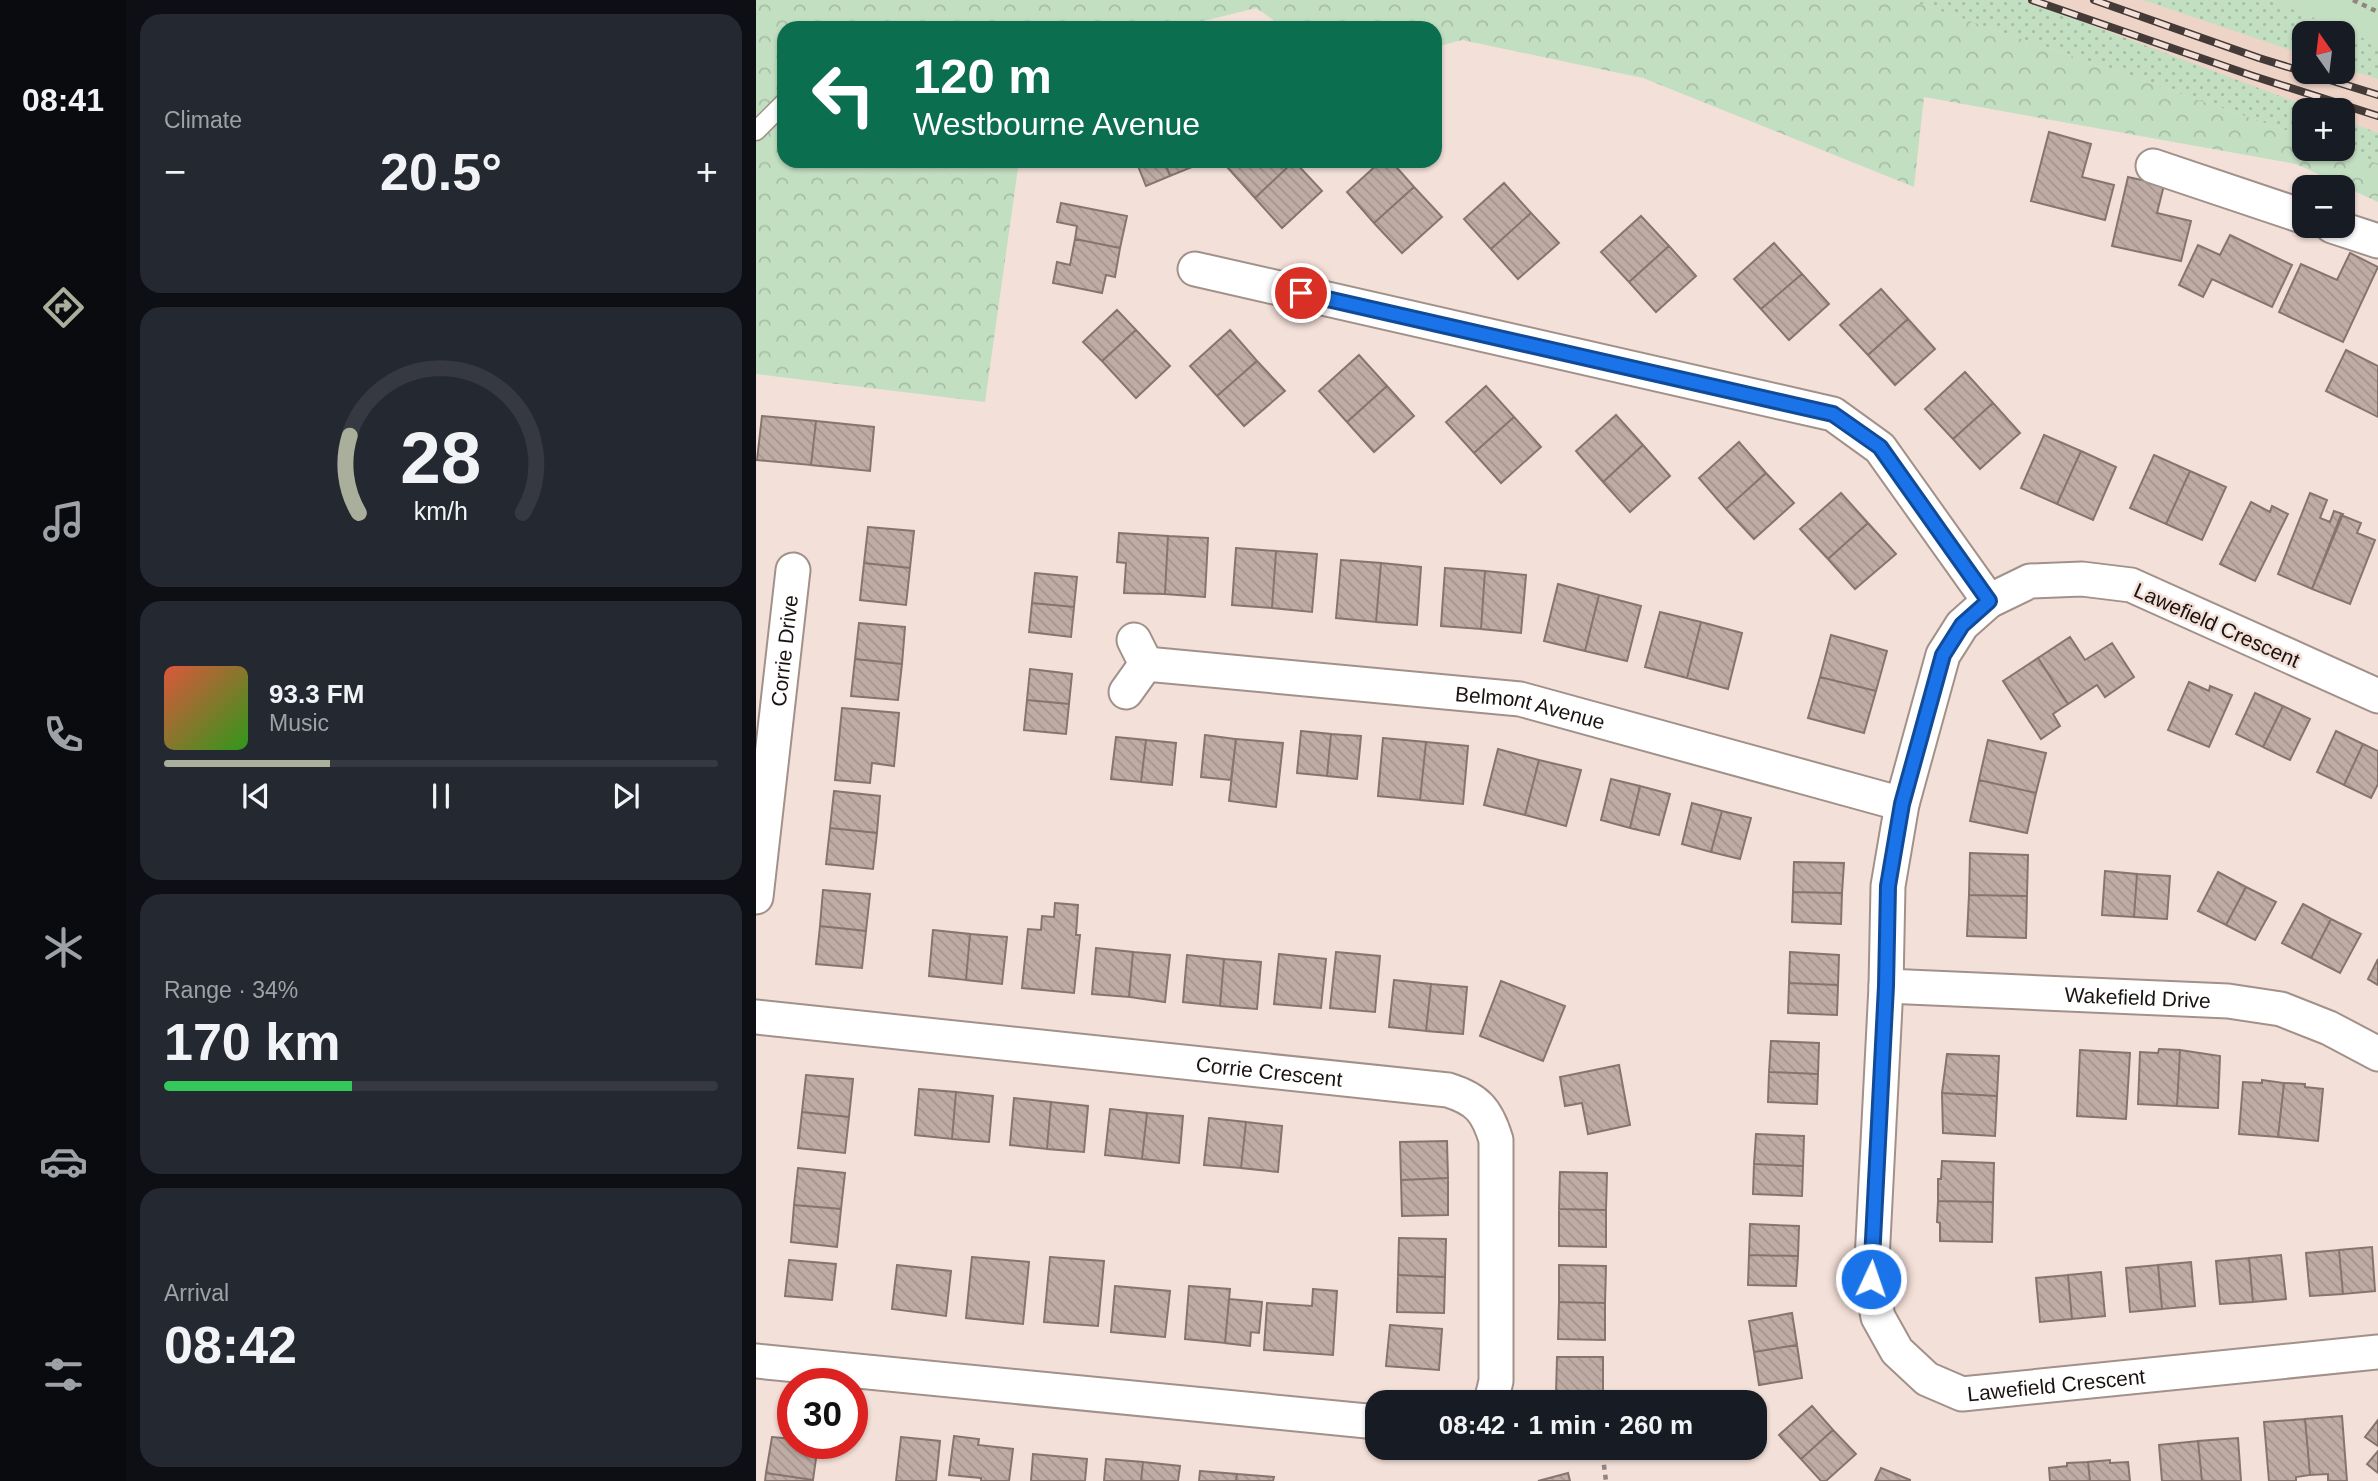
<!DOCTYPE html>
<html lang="en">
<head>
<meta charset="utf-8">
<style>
  :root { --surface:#171b24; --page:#242831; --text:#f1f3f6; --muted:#9ea1a6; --line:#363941; --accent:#a9af9b }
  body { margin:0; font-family:Helvetica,sans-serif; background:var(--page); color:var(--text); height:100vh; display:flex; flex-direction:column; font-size:26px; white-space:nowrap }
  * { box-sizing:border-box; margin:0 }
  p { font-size:23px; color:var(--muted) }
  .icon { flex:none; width:38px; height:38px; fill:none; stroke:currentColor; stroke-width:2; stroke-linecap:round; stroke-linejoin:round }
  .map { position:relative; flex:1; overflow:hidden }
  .sheet { display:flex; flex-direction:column; gap:14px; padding:14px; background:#0d0f14; width:630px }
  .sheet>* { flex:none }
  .guide { position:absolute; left:21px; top:21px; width:665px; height:147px; border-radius:21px; box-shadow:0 2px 5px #0004; background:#0b6e4f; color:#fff; overflow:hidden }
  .needle { width:46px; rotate:346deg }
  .buttons { position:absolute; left:1536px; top:21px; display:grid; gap:14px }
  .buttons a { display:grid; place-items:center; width:63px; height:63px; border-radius:14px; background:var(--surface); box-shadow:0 2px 5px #0004; font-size:35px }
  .speed { position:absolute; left:21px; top:1368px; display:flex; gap:14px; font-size:35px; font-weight:700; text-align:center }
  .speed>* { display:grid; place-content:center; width:91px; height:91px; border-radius:50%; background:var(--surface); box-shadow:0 2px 5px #0004; line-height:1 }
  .speed .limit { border:10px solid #d22; background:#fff; color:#111 }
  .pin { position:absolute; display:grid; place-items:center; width:60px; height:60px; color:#fff; margin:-30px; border:4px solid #fff; border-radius:50%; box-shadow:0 2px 7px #0007 }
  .me { position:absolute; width:77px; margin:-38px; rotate:3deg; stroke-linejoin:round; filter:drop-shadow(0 0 5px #0008) }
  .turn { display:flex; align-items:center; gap:24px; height:147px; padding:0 21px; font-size:32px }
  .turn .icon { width:91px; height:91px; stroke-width:2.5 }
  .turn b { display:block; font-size:49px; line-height:60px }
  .big { font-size:52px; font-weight:800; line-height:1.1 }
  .sheet .tile { flex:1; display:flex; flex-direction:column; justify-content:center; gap:10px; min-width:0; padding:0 24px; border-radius:21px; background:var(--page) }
  .sheet .dial { align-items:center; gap:0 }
  .dial svg { height:182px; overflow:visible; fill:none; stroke:var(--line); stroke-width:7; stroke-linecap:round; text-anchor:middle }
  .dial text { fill:var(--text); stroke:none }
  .song { display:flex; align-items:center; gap:21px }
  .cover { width:84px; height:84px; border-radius:10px; background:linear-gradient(135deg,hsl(10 70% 55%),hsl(110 70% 35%)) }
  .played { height:7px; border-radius:4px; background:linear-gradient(90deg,var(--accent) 30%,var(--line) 30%) }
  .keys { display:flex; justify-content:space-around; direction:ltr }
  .heat { display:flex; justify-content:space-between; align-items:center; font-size:38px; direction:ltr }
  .charge { height:10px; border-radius:5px; background:linear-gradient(90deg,#34c759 34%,var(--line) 0) }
  .trip { position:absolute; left:609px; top:1390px; width:402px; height:70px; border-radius:21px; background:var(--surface); box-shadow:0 2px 5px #0004; font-weight:800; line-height:70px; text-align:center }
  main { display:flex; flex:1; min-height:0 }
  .menu { display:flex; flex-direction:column; width:126px; justify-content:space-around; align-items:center; background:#090b0e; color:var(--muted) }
  .menu .icon { width:49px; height:49px }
  .menu .current { color:var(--accent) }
  .menu b { font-size:32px; color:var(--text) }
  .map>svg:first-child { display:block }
  .built { fill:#eed3c7; fill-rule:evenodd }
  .grass { fill:url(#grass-dots) }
  .forest { fill:url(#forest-crowns) }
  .green { fill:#c3dfc2 }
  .building { fill:url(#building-back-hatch); stroke:#86756e; stroke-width:2 }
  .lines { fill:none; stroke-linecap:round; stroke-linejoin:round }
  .service-casing { stroke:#a29189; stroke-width:21 }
  .minor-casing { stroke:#a29189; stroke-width:37 }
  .path { stroke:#92857f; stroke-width:4.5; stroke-dasharray:5 5; stroke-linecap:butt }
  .service { stroke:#fff; stroke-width:18 }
  .minor { stroke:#fff; stroke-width:33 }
  .rail-casing { stroke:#443a37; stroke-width:8 }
  .rail { stroke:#f3e0d8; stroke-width:5; stroke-dasharray:16; stroke-linecap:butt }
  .route-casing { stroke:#114b97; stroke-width:18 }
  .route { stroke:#1a73e8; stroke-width:12 }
  .labels { text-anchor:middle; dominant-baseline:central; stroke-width:5; stroke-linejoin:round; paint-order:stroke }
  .street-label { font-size:21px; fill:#1a1311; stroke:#f3e0d8 }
</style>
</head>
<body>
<main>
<nav class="menu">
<b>08:41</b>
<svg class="icon current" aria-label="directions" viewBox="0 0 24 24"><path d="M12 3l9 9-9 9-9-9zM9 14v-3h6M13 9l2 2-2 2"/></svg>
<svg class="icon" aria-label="music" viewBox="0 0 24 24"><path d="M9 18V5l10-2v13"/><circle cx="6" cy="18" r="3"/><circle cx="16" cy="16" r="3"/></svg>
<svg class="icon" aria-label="phone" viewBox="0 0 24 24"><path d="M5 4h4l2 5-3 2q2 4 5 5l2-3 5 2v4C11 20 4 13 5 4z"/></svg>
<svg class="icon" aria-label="climate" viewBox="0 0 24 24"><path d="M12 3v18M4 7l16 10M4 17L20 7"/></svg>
<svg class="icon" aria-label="car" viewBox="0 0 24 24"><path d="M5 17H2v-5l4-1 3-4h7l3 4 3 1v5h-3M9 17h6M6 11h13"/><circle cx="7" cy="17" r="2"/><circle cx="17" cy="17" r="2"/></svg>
<svg class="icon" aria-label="filters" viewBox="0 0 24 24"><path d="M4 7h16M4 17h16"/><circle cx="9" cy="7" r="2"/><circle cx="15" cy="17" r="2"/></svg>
</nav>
<section class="sheet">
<div class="tile"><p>Climate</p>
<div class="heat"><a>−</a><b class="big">20.5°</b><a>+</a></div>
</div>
<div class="tile dial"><svg viewBox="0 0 100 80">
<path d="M14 69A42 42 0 1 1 86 69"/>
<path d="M14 69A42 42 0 0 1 10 35" stroke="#a9af9b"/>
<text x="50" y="56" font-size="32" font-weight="700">28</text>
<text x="50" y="72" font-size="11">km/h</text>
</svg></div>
<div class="tile">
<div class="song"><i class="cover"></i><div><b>93.3 FM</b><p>Music</p></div></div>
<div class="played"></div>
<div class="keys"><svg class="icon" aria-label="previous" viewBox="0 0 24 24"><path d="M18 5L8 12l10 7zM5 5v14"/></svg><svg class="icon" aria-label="pause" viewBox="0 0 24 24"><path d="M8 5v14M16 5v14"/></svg><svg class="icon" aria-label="next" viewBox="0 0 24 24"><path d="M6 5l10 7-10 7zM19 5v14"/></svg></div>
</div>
<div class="tile"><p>Range · 34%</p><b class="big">170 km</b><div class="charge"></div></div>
<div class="tile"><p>Arrival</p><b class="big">08:42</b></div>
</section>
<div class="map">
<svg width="1622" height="1481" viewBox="0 0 1622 1481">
  <defs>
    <pattern id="grass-dots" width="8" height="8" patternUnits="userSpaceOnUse" patternTransform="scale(1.75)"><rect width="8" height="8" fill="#c3dfc2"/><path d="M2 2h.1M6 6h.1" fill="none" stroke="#a7bea6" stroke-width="1.8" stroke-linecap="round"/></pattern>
    <pattern id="forest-crowns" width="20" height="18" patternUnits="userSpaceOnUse" patternTransform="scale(1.75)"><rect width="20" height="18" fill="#c3dfc2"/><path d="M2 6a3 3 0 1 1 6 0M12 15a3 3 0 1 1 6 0" fill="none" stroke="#a7bea6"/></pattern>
    <pattern id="building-back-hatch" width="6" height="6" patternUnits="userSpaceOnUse" patternTransform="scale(1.75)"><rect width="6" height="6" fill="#bfada5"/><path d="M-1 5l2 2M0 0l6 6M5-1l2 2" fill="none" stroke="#a4948d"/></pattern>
  </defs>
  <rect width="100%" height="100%" fill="#f3e0d8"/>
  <path class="built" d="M1153,0H1515L1622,44V164L1581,149H1587V110H1549V137ZM1549,33H1587V72H1549Z"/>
  <path class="grass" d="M1153,0H1268L1561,110H1549V137Z
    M1387,0H1515L1622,44V79L1587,68V33H1549V55Z
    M1587,120L1622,133V164L1581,149H1587Z"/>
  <path class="forest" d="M0,0H1153L1549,137V149H1581L1616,161L1622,164V202L1540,164L1168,97L1158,187L887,78L706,40L679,47V28H529L500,8L419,28H28V161H263L229,402L0,374Z"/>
  <path class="green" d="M1515,0H1622V44Z"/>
  <path class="building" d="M1293,132L1335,144L1326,177L1358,185L1349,220L1275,201Z
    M380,161H408L414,176L390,186Z
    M408,161H448V162L414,176Z
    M477,161H538L499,198L471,167Z
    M538,161L566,191L526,228L499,198Z
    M625,161H635L658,187L618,223L591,192Z
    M1372,177L1408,185L1401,213L1435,221L1425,261L1356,246Z
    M748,183L775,213L735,249L708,219Z
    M658,187L686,217L646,253L618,223Z
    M305,203L371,216L364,248L319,239L321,226L301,222Z
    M775,213L803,243L762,279L735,249Z
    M885,216L913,246L873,282L845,252Z
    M1474,235L1536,265L1516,307L1456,279L1447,297L1423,285L1442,245L1464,255Z
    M319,239L364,248L359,277L350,275L346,293L297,283L301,262L314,265Z
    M1018,243L1046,274L1005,309L978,279Z
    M913,246L940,276L900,312L873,282Z
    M1594,253L1622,267L1587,342L1523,312L1545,264L1581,280Z
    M1046,274L1073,304L1033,340L1005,309Z
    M1125,289L1152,319L1112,355L1084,325Z
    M361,310L380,330L346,361L327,342Z
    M1152,319L1179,349L1139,385L1112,355Z
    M380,330L414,366L380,398L346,361Z
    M474,330L501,361L461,396L434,366Z
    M1590,350L1622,366V417L1570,391Z
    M603,355L631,386L591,422L563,391Z
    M501,361L529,391L488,426L461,396Z
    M1209,372L1237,403L1197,439L1169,409Z
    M631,386L658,416L618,452L591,422Z
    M730,386L758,417L718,453L690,422Z
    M1237,403L1264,433L1224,469L1197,439Z
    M860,415L887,445L847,482L820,451Z
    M6,416L60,421L55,465L1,460Z
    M758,417L785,447L745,483L718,453Z
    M60,421L118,427L114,471L55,465Z
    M1288,435L1325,451L1301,504L1265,488Z
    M983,442L1010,473L970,509L943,478Z
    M887,445L914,476L874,512L847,482Z
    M1325,451L1360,467L1337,520L1301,504Z
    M1398,455L1434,471L1410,524L1374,508Z
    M1434,471L1470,487L1446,540L1410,524Z
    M1010,473L1038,503L998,539L970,509Z
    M1085,493L1112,523L1072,559L1044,529Z
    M1554,493L1571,500L1564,518L1574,522L1578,511L1587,514L1556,589L1522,574Z
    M1495,502L1514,512L1516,506L1532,514L1499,581L1464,564Z
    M1585,515L1605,523L1601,533L1619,540L1594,604L1556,589Z
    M1112,523L1140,554L1099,589L1072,559Z
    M112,527L158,531L154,568L108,563Z
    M363,533L412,536L409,594L368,593L370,563L361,562Z
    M412,536L452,538L449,597L409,594Z
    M480,548L520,551L516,608L476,605Z
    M520,551L561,554L556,612L516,608Z
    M585,560L625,563L620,622L580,618Z
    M108,563L154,568L150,605L104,600Z
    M625,563L665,567L661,625L620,622Z
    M689,568L729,571L725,629L685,626Z
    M729,571L770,575L765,633L725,629Z
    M279,573L321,577L318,607L276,603Z
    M802,584L843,595L829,651L788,641Z
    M843,595L885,606L871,661L829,651Z
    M276,603L318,607L315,637L273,632Z
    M904,612L945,622L931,678L889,667Z
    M945,622L986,633L972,689L931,678Z
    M103,623L149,627L146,664L99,659Z
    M1075,635L1131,651L1120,691L1064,677Z
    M1314,637L1329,660L1356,643L1378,677L1349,697L1341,685L1312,704L1282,658Z
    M1282,658L1312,704L1297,714L1304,726L1285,739L1247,681Z
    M99,659L146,664L142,700L95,696Z
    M274,669L316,674L313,704L271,700Z
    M1064,677L1120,691L1108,733L1052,718Z
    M1433,682L1453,691L1454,686L1476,695L1453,747L1412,730Z
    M1499,693L1527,706L1507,747L1480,734Z
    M271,700L313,704L310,734L268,730Z
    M1527,706L1554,719L1534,760L1507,747Z
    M86,708L143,713L138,766L116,763L114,783L79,780Z
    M545,731L575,734L571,776L541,773Z
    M1580,731L1607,744L1588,785L1561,772Z
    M575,734L605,736L601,779L571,776Z
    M449,735L480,739L475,780L445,777Z
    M360,737L390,740L385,782L355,779Z
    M627,738L670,742L664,800L622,796Z
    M480,739L527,743L520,807L473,801Z
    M390,740L420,743L416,785L385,782Z
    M1232,740L1290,753L1280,793L1223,780Z
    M670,742L712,746L707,804L664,800Z
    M1607,744L1622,751V784L1615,798L1588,785Z
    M742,749L783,760L769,815L728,805Z
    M783,760L825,770L810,826L769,815Z
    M855,779L884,786L874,828L845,820Z
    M1223,780L1280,793L1271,833L1214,821Z
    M884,786L914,794L903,835L874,828Z
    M78,791L124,796L121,833L74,828Z
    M936,803L966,811L955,852L926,844Z
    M966,811L995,818L984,859L955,852Z
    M74,828L121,833L117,869L70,864Z
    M1214,853L1272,855L1271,896L1213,895Z
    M1038,862L1088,863L1086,893L1037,892Z
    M1349,871L1381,874L1378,917L1346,915Z
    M1462,872L1490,887L1470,925L1442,911Z
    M1381,874L1414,876L1411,919L1378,917Z
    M1490,887L1520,902L1499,940L1470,925Z
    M67,890L114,894L110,931L64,926Z
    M1037,892L1086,893L1085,924L1036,922Z
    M1213,895L1271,896L1270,938L1211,936Z
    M299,903L322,905L320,935H324L318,993L266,988L272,929L285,930L286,916L298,917Z
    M1547,904L1575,919L1555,958L1526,943Z
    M1575,919L1605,934L1584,973L1555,958Z
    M64,926L110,931L106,968L60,964Z
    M177,930L214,934L210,980L173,976Z
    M214,934L251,937L246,984L210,980Z
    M340,948L377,952L373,997L336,994Z
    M377,952L414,955L409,1002L373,997Z
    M580,952L624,956L619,1012L574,1008Z
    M1034,952L1083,955L1082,985L1033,983Z
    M523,954L570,959L565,1008L518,1004Z
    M431,955L468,959L464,1006L427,1002Z
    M468,959L505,962L501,1009L464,1006Z
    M1622,959V985L1612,979Z
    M638,980L675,984L670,1031L633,1027Z
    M745,981L809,1006L787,1061L724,1036Z
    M1033,983L1082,985L1081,1015L1032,1013Z
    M675,984L711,987L707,1034L670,1031Z
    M1015,1041L1063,1043L1062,1074L1013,1072Z
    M1403,1049L1424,1050L1421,1106L1382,1104L1384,1052L1402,1053Z
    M1324,1050L1374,1053L1370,1119L1321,1116Z
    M1424,1050L1464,1056L1462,1108L1421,1106Z
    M1191,1054L1243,1056L1241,1096L1186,1093Z
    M863,1065L874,1125L832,1134L826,1103L809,1106L804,1077Z
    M1013,1072L1062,1074L1061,1104L1012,1102Z
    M50,1075L97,1079L93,1117L46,1112Z
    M1506,1080L1528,1083L1522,1137L1483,1134L1487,1082L1506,1083Z
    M1528,1083L1549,1084V1087L1567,1089L1562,1141L1522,1137Z
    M163,1089L200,1092L196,1139L159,1135Z
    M200,1092L237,1096L233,1142L196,1139Z
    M1186,1093L1241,1096L1239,1136L1187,1133Z
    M258,1098L295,1102L291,1149L254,1145Z
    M295,1102L332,1106L328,1152L291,1149Z
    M354,1109L391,1113L386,1159L349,1155Z
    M46,1112L93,1117L89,1153L42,1148Z
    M391,1113L427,1116L423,1163L386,1159Z
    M453,1118L490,1122L485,1168L448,1165Z
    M490,1122L526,1126L522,1172L485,1168Z
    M1000,1134L1048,1136L1047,1166L998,1164Z
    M691,1141L692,1178L645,1180L644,1142Z
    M1186,1161L1238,1163L1237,1202L1182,1201V1179H1185Z
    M998,1164L1047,1166L1046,1196L997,1194Z
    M42,1168L89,1173L85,1209L38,1205Z
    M804,1172L851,1173L850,1210L803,1209Z
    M692,1178V1215L646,1216L645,1180Z
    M1182,1201L1237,1202L1236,1242L1184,1241V1223L1181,1222Z
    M38,1205L85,1209L81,1247L35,1242Z
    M803,1209L850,1210V1247L803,1246Z
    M994,1224L1043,1226L1042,1256L993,1255Z
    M643,1238L690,1239L689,1277L642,1275Z
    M1616,1247L1619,1291L1587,1294L1583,1250Z
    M1583,1250L1587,1294L1554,1296L1550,1253Z
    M993,1255L1042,1256L1040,1286L992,1285Z
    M1525,1255L1530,1299L1497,1302L1493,1258Z
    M216,1257L273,1262L267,1324L210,1318Z
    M294,1257L348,1261L342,1326L288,1322Z
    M1493,1258L1497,1302L1464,1304L1460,1261Z
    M33,1260L80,1264L76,1300L29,1296Z
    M1435,1262L1439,1306L1406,1309L1402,1265Z
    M141,1265L195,1271L190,1316L136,1309Z
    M803,1265L850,1266L849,1303L803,1302Z
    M1402,1265L1406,1309L1374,1312L1370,1268Z
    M1345,1272L1349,1316L1316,1319L1312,1275Z
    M642,1275L689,1277L688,1313L641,1312Z
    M1312,1275L1316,1319L1284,1322L1280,1278Z
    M359,1286L414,1291L409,1337L355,1332Z
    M433,1286L474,1289L469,1343L429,1339Z
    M557,1289L581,1291L577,1355L508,1350L511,1303L556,1306Z
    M473,1299L506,1302L503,1333L495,1332L494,1346L469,1343Z
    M803,1302L849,1303V1340L802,1339Z
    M1036,1313L1041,1345L998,1352L993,1321Z
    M634,1325L686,1329L683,1370L630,1366Z
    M1041,1345L1046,1378L1003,1385L998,1352Z
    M801,1357H847V1394H800Z
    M800,1394H847V1402H800Z
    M1056,1406L1077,1430L1045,1459L1023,1435Z
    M1586,1416L1591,1481H1572V1474L1554,1475L1549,1419Z
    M1549,1419L1554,1475L1540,1477V1481H1513L1508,1422Z
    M1622,1420V1446L1609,1437Z
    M1077,1430L1100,1454L1070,1481H1065L1045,1459Z
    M198,1436L223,1439L222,1445L257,1449L253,1481H225V1478L193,1475Z
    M16,1437L37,1439V1444H62L57,1480L10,1473Z
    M145,1437L184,1441L180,1481H140Z
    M1482,1438L1485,1481H1446L1442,1441Z
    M1442,1441L1446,1481H1406L1403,1445Z
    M1622,1451V1473L1611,1464Z
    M277,1454L331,1459L329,1481H275Z
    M350,1459L387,1462L385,1481H348Z
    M1354,1460V1463L1372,1462L1374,1481H1334L1332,1462Z
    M387,1462L424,1466L422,1481H385Z
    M1332,1462L1334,1481H1294L1293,1468L1311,1466V1463Z
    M1125,1468L1154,1480V1481H1119Z
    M444,1471L481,1474L480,1481H443Z
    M10,1473L57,1480V1481H9Z
    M812,1473L814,1481H782Z
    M481,1474L518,1477L517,1481H480Z"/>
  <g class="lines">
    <g class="service-casing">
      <path id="service" d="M0,131L28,103"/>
    </g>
    <g class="minor-casing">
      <g id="minor">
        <path d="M1397,166L1549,217"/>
        <path d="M1576,226L1622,241"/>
        <path d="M439,269L1077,414L1124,448L1233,601"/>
        <path id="s1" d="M390,664L764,699L1146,804"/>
        <path d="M370,692L390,664L378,640"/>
        <path id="s2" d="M1622,696L1375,585L1326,579L1274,581L1233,601L1206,625L1187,655L1146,804L1132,886L1130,986L1115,1280L1122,1317L1141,1351L1171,1379L1206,1394L1622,1352"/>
        <path id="s3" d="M0,897L37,570"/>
        <path id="s4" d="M1130,986L1472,1001L1525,1009L1573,1028L1622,1054"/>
        <path id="s5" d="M0,1017L692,1090C721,1099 731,1110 740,1140V1381L735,1402"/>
        <path d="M0,1361L621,1422"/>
      </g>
    </g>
    <path class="path" d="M1597,0L1622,12
      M801,1447L846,1450L850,1481"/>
    <use href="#service" class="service"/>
    <use href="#minor" class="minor"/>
    <g class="rail-casing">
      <path id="rail" d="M1276,0L1497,76L1622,116
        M1338,0L1503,58L1622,95"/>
    </g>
    <use href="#rail" class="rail"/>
  </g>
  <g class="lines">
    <g class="route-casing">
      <path id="route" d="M545,293L1077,414L1124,447L1233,601L1206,625L1187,655L1146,804L1132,886L1130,986L1115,1279"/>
    </g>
    <use href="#route" class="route"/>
  </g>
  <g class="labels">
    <g class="street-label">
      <text transform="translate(1461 625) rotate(24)">Lawefield Crescent</text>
      <text stroke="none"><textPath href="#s3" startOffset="248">Corrie Drive</textPath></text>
      <text stroke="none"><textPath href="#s1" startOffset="387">Belmont Avenue</textPath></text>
      <text stroke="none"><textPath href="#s4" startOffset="252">Wakefield Drive</textPath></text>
      <text stroke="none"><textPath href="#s5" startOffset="516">Corrie Crescent</textPath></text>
      <text stroke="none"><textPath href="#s2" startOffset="1372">Lawefield Crescent</textPath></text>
    </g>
  </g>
</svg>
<div class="buttons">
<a><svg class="needle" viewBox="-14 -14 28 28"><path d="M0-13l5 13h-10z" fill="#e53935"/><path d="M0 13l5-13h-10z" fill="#9ea1a6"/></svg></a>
<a>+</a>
<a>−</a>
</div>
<div class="speed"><div class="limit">30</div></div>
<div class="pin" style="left:545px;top:293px;background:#d93025"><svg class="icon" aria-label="arrive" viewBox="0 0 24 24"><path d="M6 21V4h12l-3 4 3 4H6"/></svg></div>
<svg class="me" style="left:1115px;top:1279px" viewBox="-20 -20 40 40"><circle r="17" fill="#1a73e8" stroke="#fff" stroke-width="3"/><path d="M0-11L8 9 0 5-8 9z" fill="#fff"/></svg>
<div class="trip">08:42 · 1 min · 260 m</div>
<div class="guide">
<div class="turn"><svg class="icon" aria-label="left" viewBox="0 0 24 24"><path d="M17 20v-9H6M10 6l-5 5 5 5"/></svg><div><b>120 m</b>Westbourne Avenue</div></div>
</div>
</div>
</main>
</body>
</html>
